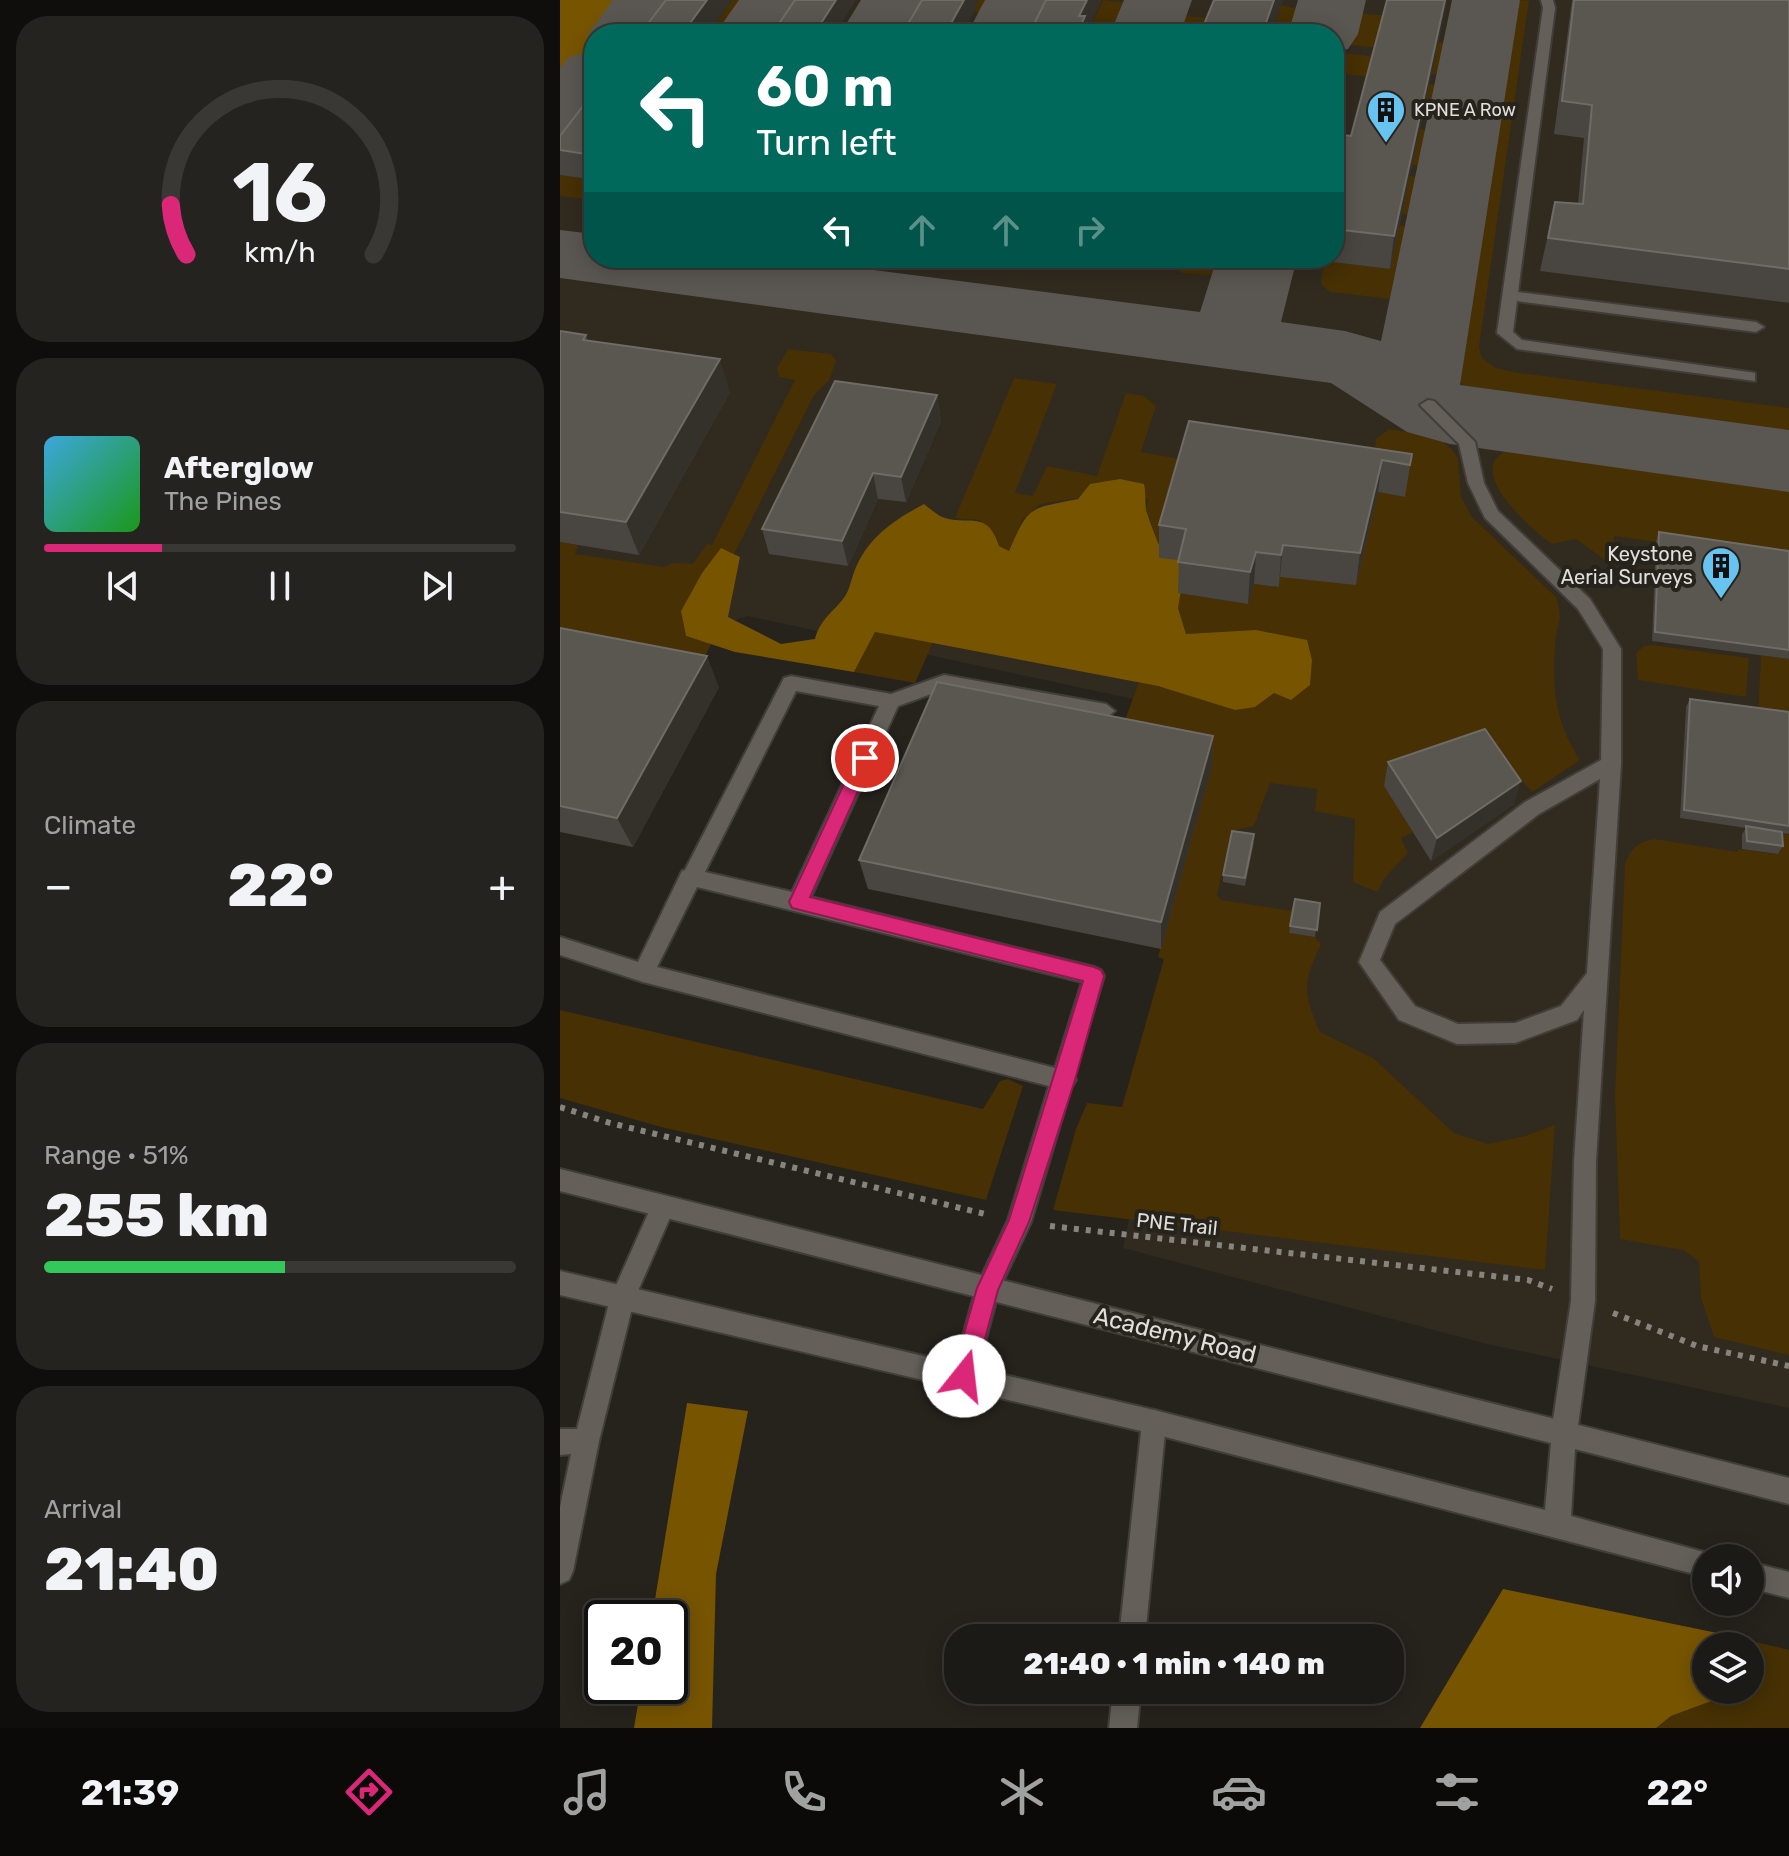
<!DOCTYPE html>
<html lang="en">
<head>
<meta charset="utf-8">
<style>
  :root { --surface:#1c1a16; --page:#25231f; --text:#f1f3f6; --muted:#a0a1a1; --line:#3a3835; --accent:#db2777 }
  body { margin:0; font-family:Rubik,sans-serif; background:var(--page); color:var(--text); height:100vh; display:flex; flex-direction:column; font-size:30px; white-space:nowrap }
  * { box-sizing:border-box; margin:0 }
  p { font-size:26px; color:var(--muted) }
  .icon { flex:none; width:44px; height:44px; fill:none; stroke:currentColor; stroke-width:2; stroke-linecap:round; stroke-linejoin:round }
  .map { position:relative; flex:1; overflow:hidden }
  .details { display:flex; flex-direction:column; gap:16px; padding:16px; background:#0f0e0c; width:560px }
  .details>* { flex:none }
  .banner { position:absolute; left:24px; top:24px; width:760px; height:244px; border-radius:32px; box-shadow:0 4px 20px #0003,0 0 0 2px var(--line); background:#00695c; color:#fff; overflow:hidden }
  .tools { position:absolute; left:1132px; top:1544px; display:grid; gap:16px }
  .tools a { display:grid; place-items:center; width:72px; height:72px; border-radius:50%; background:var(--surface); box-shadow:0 4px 20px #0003,0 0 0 2px var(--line); font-size:40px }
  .speed { position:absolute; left:24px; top:1600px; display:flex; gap:16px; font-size:40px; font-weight:700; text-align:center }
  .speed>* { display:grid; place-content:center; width:104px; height:104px; border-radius:50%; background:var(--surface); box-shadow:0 4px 20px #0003,0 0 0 2px var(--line); line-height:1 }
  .speed .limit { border:4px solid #111; border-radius:12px; background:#fff; color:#111 }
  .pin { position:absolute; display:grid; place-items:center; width:68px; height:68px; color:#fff; margin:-34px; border:4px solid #fff; border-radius:50%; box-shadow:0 2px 8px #0007 }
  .me { position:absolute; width:88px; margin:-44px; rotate:16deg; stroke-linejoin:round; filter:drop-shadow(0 0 6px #0008) }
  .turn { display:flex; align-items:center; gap:28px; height:168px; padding:0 40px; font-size:36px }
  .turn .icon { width:104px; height:104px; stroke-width:2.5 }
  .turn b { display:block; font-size:56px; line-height:68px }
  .lanes { display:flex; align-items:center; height:76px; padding:0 40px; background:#0003; justify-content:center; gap:40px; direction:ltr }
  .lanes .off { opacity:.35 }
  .big { font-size:60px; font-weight:800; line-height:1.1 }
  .details .card { flex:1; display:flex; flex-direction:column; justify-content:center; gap:12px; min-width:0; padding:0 28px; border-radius:32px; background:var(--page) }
  .details .dial { align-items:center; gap:0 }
  .dial svg { height:208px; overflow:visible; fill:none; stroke:var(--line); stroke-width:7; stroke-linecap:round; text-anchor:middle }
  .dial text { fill:var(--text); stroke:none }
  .song { display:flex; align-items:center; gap:24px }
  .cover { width:96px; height:96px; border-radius:12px; background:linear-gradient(135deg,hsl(200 70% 55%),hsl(120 70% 35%)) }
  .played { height:8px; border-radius:4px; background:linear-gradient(90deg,var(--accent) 25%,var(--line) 25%) }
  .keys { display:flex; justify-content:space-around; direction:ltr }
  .heat { display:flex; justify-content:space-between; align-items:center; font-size:44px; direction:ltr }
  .charge { height:12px; border-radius:6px; background:linear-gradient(90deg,#34c759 51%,var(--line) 0) }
  .trip { position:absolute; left:384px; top:1624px; width:460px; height:80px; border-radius:32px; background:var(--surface); box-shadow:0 4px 20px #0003,0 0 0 2px var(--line); font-weight:800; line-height:80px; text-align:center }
  .dock { display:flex; height:128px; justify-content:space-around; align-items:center; background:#0b0a09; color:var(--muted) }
  .dock .icon { width:56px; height:56px }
  .dock .active { color:var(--accent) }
  .dock b { font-size:36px; color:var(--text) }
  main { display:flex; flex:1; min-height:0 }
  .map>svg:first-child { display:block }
  .built { fill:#312a1f; fill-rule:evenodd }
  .green { fill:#463004 }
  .forest { fill:#775400 }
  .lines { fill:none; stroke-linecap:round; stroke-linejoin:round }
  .taxiway { fill:#5a5752; fill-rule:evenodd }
  .service-casing { stroke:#413e3a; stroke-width:4 }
  .secondary-casing { stroke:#413e3a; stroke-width:4 }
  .path { stroke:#878480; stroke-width:6; stroke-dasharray:5 7; stroke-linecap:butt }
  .service { fill:#646059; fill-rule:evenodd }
  .secondary { fill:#646059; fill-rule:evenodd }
  .wall { fill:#494540 }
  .shaded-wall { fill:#34312b }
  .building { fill:#5a5650; stroke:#6f6b66; stroke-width:2 }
  .route { fill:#db2777; stroke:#8e194d; stroke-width:2 }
  .labels { text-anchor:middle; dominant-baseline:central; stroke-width:8; stroke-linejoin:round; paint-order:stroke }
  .far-poi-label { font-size:18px; fill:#e1dedb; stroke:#26231d; text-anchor:start }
  .poi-label { font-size:20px; fill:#e1dedb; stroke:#26231d; text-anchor:end }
  .street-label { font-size:20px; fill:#e1dedb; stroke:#26231d }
  .near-street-label { font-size:24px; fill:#e1dedb; stroke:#26231d }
</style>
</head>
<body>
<main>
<section class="details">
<div class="card dial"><svg viewBox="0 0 100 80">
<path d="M14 69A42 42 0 1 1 86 69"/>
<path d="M14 69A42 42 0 0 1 8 50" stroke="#db2777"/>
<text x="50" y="56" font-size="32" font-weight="700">16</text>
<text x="50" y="72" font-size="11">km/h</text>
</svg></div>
<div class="card">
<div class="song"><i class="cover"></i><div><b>Afterglow</b><p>The Pines</p></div></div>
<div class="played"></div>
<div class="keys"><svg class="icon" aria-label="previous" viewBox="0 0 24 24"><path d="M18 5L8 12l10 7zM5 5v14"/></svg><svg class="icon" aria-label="pause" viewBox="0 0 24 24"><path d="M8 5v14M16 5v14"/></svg><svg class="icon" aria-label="next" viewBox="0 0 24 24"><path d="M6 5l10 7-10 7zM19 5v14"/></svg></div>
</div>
<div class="card"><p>Climate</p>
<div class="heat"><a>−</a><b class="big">22°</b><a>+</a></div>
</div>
<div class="card"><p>Range · 51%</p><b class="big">255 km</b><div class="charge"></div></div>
<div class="card"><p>Arrival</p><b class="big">21:40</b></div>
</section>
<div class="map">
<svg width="1229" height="1728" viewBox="0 0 1229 1728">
  <rect width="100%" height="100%" fill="#26231d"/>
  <path class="built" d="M0,0H1229V1408L927,1344L563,1248L675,721L188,616L123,638L0,616ZM34,34H774V258H34Z"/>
  <path class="green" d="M172,0H194V9L181,22L156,23Z
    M352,0H447L437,14L414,12L417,5L348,25L342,20Z
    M543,0L578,4L580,8L573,25L563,28L532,24Z
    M969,0L919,347L922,358L936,368L953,372L1229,408V430L923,392L903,385L885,364L945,1Z
    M721,5L750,12L753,15L748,34H712Z
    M798,13L828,16L820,48L790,45L777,39L783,18Z
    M617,15L658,19L652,34H600L605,21Z
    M878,42L903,48L905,52L898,75L872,74Z
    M784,53L817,57L812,77L774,73V56Z
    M869,84L885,86L897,92L893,116C883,123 874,120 862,118Z
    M860,129L885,135L888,140L884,162L872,167L852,165Z
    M0,175L34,180V200L0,196Z
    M850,176L864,177L879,186L877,211L866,216L842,214Z
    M839,225L860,229L869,235L857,295L847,301L770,292L761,284L764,261L830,269Z
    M527,258H604L592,270L541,263Z
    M619,258H680L674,268L648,275L621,273L617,265Z
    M228,349L271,354L276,360L270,379L254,395L174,554L161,549L142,573L121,611L126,636L151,644L145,656L0,628V542L18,545L15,554L105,567L112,563L133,564L147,544L152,545L235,380L219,377L217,368Z
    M454,378L497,384L455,493L473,496L487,466L537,476L566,393L584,396L596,406L581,452L626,460L601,550L586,510L588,499L530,484L518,498L480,504L462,520L449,551L439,546L420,520L395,518Z
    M829,429L878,437L892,450L898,458L901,497L912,517L996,597C1005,624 996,622 995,646C992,690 996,723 1020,760L972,792L960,778L940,783L824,785L853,832L841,838L848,853L823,880L817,892L793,882L795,819L755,811L757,789L710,783L694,826L671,831L657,895L661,900L733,911L730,933L755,937L761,944C743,984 742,991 760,1032L813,1058L894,1133L928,1144L965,1136L995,1125L985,1270L493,1210L516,1129L527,1103L562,1107L604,959L598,957L652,766L559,736L579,682L695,707L714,693L652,633L626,634L618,608V593L688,604L694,584L718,587L720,577L818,492L844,497L813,481L816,439Z
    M961,447L1229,485V560L1054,536L1053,566L1016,539L992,544C967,526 892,459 961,447Z
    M315,632L373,642L355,683L294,672Z
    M1092,645L1189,658L1186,697L1078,680L1076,653L1084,646Z
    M1201,655L1229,659V721L1198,717Z
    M1219,833L1229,835V1355L1154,1337L1141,1298L1139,1261L1123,1250L1060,1239L1055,1095L1065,864C1070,849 1078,842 1094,839L1178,852V849L1217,854Z
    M0,1010L423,1109L440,1081L448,1079L463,1086L426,1200L101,1127L0,1098Z
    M1167,1635L1229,1650V1728H1096L1111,1716L1153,1700L1156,1690H1190V1646H1164Z"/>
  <path class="forest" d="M0,0H74L47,34H34C34,57 22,64 0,68Z
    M560,479L584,484C586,494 585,501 586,510C587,514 600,549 602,551C609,555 619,558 626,561L618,608L626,634L696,630L747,640L752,660L750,685L731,700L714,693L695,707L675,710L598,686L315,632L294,672L175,652L126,636L121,611L142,573L161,548L180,557L168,617L221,644L255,639C260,620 271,614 283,599C291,589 291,577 297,565C311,535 336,519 364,504C369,508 375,513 380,516C406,528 427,507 439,546L449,551C469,504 470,509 518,499L530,484Z
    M127,1403L188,1411L156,1574L152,1728H74L81,1686H110V1618H92Z
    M943,1589L1167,1635L1164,1646H1146V1690H1156L1154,1700L1111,1716L1096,1728H860Z"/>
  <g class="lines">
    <path class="taxiway" d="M53,0H122L98,34H34V42L28,34Z
      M179,0H247L225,34H155Z
      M301,0H369L350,34H280Z
      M425,0H493L477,34H407Z
      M564,0H632L620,34H550Z
      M738,0H806L798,34L788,49L774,52V34H728Z
      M892,0H960L900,385L1229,430V492L890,444L847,432L771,383L0,278V230L34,234V258H220L640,312L657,258H737L721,322L785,331L821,341Z
      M34,51V121L26,132L0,138V68L9,57Z"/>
    <g class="service-casing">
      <path id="service" d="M981,0H993L995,8L958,292L1196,322L1204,327L1196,332L957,301L953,332L962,340L1189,372L1195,373V381L957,349L937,333L983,8Z
        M868,400L874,401L915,442L924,483L938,511L1030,599L1061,649V764L1036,1161L1035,1301L1017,1433L1013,1442L1004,1446L995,1442L991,1433L1011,1301L1014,1161L1024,1010L1017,1020L955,1043L897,1044L839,1020L799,962L820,912L965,802L1041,760L1043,649L1018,609L925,518L908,483L899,444L860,405ZM1040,779L1027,973L1001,1006L955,1023L898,1024L855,1006L820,960L835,924L979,814Z
        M384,675L546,704L555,711L546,718L385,689L338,706L251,897L534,967L541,970L544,976L514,1076L516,1080L511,1088L471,1222L439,1290L416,1376L413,1385L404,1388L395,1385L392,1376L416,1288L448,1220L489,1086L83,982L0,955V937L78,962L122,871L125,870L224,678L231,676L331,694ZM236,691L319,706L232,892L145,872ZM137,887L522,982L495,1068L97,967Z
        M103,1195L111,1198L115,1206L74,1300L39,1441L13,1571L9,1580L0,1584V1507L11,1454L0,1455V1429H17L50,1299L95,1198Z
        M594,1410L603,1413L606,1422L585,1638H559L582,1422L585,1413Z
        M553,1690H581L577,1728H549Z"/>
    </g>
    <g class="secondary-casing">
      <path id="secondary" d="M0,1169L1229,1478V1504L1015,1449L1011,1516L1155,1555L1157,1558H1146V1577L594,1434L0,1295V1271L594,1410L985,1510L991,1443L0,1191Z
        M1190,1562L1229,1572V1598L1190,1588Z"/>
    </g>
    <path class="path" d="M0,1107L50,1123L429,1215
      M490,1226L968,1280L992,1289
      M1053,1313L1137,1346L1229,1366"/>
    <use href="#service" class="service"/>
    <use href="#secondary" class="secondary"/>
  </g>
  <path class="wall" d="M887,0L830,269L764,261L765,258H774V170L791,136Z
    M1012,0H1229V303L980,271L995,202L1018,204L1024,138L994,134Z
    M34,92V180L0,175V136Z
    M0,331L26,335L28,341L170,392L79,555L0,542Z
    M377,395L381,421L346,502L318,499L288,566L209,554L202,529Z
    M629,421L852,454L845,497L818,492L796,585L720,577L719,587L694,584L688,604L618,593L619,560L599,558V525Z
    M1099,532L1229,551V659L1092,641L1096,541Z
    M0,628L159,687L73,847L0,832Z
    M1130,699L1229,712V834L1222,833L1223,846L1218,854L1182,849V834L1186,828L1120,818L1126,707Z
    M653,736L652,766L601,949L308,889L299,860Z
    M828,762L954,804L871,861L824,786Z
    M694,842L685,886L663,882V875Z
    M735,899L760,903L755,937L729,933Z"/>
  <path class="shaded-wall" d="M147,0H172L148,34H122Z
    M276,0H296L275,34H254Z
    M404,0H417L418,5L402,34H385Z
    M527,0H542L527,34H517L519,16Z
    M714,0H723L712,34H702Z
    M885,0H887V2L830,269L834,236Z
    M160,359L170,392L79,555L66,522Z
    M377,395L381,421L346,502L341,477Z
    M822,460L818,492L796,585L800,553Z
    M313,473L318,499L288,566L282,541Z
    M723,545L720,577L719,587L721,555Z
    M696,552L694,584L688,604L690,572Z
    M147,656L159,687L73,847L57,818Z
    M653,736L652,766L601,949V922Z
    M961,781L954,804L871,861L877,838Z"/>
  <path class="building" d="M106,0H147L122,34H80Z
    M235,0H276L254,34H212Z
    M362,0H404L385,34H342Z
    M486,0H527L519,16H525L517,34H469Z
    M654,0H714L702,34H640Z
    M827,0H885L834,236L774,229V202L781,173H774V170L783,135L791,136Z
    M1014,0H1229V269L988,238L995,202L1023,204L1032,105L1002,101Z
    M34,92V152L32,155L0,150V136Z
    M0,331L26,335L23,340L160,359L66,522L0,512Z
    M275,381L377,395L341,477L313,473L282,541L202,529Z
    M629,421L852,454L850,465L822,460L800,553L723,545L721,555L696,552L690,572L618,562L626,529L599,525Z
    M1099,532L1229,551V650L1095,632Z
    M0,628L147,656L57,818L0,806Z
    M377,682L653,736L601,922L299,860Z
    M1130,699L1229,712V826L1124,810Z
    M925,729L961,781L877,838L828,762Z
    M1186,826L1222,832L1223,846L1187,841Z
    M672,831L694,834L685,878L663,875Z
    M735,899L760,903L757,930L730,926Z"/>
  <path class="route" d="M305,752L313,758L250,897L534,967L541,970L544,976L515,1080L469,1222L438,1290L415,1376L411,1384L404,1387L396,1384L392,1376L417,1288L449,1220L523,981L232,908L229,902L296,758Z"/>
  <defs>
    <g id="building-pin" transform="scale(2)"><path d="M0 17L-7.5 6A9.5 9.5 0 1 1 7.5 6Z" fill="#67c4f0" stroke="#26231d"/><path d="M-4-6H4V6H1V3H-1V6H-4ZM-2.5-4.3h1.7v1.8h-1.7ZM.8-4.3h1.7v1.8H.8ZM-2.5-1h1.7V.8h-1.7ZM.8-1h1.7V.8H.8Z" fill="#111"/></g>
  </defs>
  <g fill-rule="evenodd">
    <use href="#building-pin" x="826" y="110"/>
    <use href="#building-pin" x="1161" y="566"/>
  </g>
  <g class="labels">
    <g class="far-poi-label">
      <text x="854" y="110">KPNE A Row</text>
    </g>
    <g class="poi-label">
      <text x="1133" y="554">Keystone<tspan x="1133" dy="23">Aerial Surveys</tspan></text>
    </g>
    <g class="street-label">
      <text transform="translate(617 1224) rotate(6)">PNE Trail</text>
    </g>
    <g class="near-street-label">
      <text transform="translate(615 1335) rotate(14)">Academy Road</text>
    </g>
  </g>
</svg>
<div class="tools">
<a><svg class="icon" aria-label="sound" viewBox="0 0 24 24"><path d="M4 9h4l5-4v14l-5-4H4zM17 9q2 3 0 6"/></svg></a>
<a><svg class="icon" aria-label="layers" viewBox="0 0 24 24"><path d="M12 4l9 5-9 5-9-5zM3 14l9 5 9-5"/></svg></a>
</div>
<div class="speed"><div class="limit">20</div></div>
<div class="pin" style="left:305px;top:758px;background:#d93025"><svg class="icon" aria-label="arrive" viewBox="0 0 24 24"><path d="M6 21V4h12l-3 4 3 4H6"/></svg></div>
<svg class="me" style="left:404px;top:1376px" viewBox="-20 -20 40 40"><circle r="19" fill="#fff"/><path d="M0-13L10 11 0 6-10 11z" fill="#db2777"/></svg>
<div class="trip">21:40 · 1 min · 140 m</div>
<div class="banner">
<div class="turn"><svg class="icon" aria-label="left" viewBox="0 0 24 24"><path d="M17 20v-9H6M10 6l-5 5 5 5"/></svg><div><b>60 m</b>Turn left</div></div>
<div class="lanes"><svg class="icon" aria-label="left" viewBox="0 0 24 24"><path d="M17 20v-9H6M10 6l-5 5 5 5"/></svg><svg class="icon off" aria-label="ahead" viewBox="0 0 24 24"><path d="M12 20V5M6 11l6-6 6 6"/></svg><svg class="icon off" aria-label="ahead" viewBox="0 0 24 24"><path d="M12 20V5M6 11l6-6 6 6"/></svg><svg class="icon off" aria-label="right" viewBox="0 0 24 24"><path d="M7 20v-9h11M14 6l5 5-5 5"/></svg></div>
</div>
</div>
</main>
<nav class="dock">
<b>21:39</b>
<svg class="icon active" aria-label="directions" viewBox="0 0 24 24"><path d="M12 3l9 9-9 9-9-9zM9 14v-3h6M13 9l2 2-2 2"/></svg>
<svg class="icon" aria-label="music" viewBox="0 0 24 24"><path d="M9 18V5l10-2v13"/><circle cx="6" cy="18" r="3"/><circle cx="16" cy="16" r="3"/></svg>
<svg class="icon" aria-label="phone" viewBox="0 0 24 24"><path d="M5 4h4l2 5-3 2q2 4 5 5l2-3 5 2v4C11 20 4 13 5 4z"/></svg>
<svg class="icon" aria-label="climate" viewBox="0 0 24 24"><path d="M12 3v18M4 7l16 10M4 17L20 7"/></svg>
<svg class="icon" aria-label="car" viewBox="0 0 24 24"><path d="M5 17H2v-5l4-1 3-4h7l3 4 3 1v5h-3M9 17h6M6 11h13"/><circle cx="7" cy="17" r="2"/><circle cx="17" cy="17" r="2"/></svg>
<svg class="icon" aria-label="filters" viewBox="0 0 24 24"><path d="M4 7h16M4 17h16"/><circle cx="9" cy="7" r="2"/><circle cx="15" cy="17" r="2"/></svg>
<b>22°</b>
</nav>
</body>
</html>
